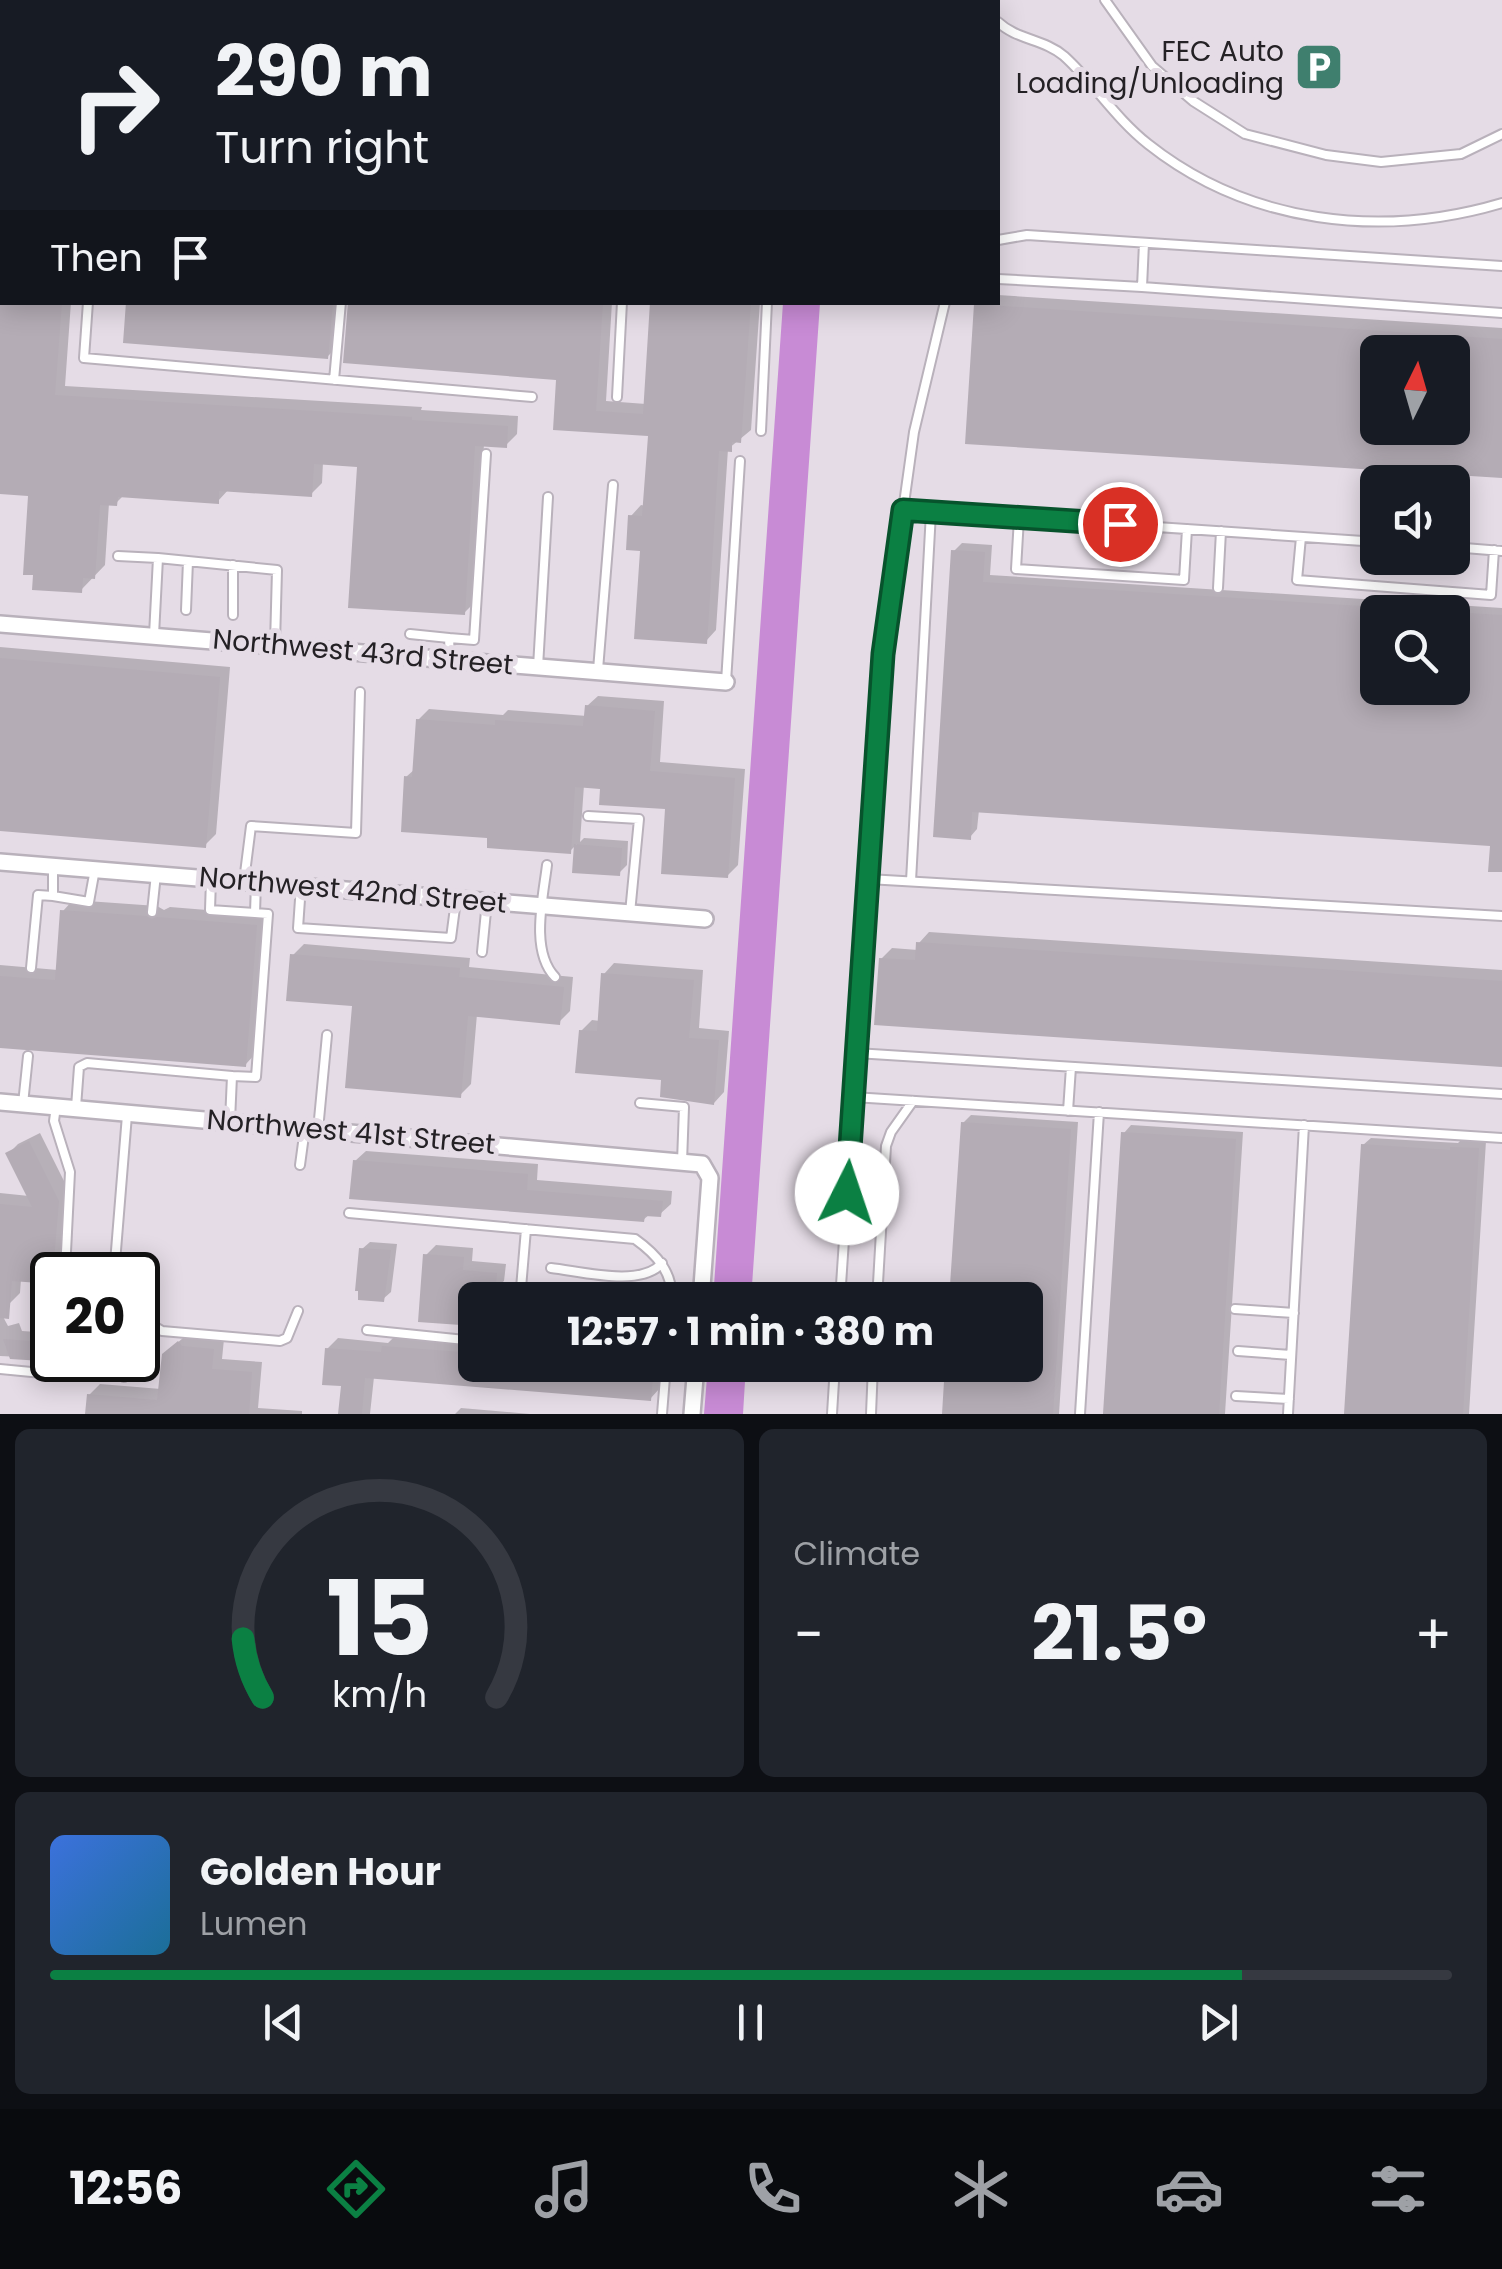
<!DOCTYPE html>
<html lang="en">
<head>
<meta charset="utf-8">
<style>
  :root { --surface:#171b24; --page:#20242c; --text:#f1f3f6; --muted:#9ea1a6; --line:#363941; --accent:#0b8043 }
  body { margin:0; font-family:Poppins,sans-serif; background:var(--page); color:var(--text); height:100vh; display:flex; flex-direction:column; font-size:38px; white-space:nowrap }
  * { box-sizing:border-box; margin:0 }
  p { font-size:32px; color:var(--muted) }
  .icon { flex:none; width:55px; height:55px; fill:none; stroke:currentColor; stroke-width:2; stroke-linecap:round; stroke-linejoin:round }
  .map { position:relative; height:1414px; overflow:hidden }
  .drawer { display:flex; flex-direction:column; gap:15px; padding:15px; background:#0d0f14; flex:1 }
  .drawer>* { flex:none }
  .hud { position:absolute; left:0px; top:0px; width:1000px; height:305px; box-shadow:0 5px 25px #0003; background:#171b24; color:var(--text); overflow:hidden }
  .needle { width:65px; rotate:5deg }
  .fabs { position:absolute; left:1360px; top:335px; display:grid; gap:20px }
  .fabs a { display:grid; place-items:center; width:110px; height:110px; border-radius:15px; background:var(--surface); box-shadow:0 5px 25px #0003; font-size:50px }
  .speed { position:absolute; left:30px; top:1252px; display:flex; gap:20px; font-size:50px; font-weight:700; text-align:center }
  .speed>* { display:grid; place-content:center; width:130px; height:130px; border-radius:50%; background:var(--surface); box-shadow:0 5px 25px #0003; line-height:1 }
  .speed .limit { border:5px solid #111; border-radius:15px; background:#fff; color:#111 }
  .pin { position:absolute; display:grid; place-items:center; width:85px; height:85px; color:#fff; margin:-42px; border:5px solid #fff; border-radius:50%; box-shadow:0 2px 10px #0007 }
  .me { position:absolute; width:110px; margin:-55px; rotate:4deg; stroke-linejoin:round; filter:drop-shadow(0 0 8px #0008) }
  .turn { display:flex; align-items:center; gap:35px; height:210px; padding:0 50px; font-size:45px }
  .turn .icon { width:130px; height:130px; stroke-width:2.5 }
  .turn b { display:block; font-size:70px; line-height:85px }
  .then { display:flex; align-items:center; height:95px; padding:0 50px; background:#0003; gap:20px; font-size:38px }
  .big { font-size:75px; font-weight:700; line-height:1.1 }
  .drawer .tile { flex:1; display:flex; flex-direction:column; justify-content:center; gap:15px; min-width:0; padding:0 35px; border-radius:15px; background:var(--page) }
  .drawer .dial { align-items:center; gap:0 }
  .dial svg { height:260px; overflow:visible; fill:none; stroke:var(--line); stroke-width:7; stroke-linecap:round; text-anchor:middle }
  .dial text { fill:var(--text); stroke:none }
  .song { display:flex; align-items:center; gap:30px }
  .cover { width:120px; height:120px; border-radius:15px; background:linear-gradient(135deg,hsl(220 70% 55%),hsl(200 70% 35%)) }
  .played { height:10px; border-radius:5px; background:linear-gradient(90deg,var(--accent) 85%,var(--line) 85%) }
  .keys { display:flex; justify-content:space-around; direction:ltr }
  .heat { display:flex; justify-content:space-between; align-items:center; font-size:55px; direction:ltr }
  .drawer .tiles { flex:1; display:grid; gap:15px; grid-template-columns:1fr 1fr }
  .tile:last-child { grid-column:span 2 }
  .trip { position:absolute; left:458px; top:1282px; width:585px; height:100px; border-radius:15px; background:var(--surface); box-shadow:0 5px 25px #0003; font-weight:700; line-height:100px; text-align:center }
  .menu { display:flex; height:160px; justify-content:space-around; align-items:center; background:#090b0e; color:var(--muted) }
  .menu .icon { width:70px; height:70px }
  .menu .active { color:var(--accent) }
  .menu b { font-size:45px; color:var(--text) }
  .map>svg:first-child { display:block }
  .water { fill:#c88bd5 }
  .shadow { fill:#0003; fill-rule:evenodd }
  .building { fill:#b4acb5; fill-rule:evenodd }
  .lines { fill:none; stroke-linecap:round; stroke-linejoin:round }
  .service-casing { stroke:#b9b1bb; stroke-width:12 }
  .minor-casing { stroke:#b9b1bb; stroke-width:20 }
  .service { stroke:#fff; stroke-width:8 }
  .minor { stroke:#fff; stroke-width:15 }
  .route-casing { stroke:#07532c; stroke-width:25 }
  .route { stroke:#0b8043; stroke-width:18 }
  .labels { text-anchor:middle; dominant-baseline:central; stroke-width:10; stroke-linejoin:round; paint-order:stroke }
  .poi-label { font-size:28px; fill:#242125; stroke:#e5dce6; text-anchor:end }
  .street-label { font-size:28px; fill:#242125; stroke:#e5dce6 }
</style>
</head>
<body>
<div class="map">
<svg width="1502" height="1414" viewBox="0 0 1502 1414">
  <rect width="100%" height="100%" fill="#e5dce6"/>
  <path class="water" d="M783,303H820L751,1300H713Z
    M708,1365H746L743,1414H704Z"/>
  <path class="shadow" d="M79,0H569L79,2Z
    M0,173L2,302H71L65,386L422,407L421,410L518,416L517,434L506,445L484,444L475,602L464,613L360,465L323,462L322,483L311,494L229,489L218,501L124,495L116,503H109L105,565L81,590L30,493L0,492Z
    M998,295L1502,328V476L976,306L979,302H998ZM1378,352H1452V428H1378Z
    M129,302H342L338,346L327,357Z
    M351,302H612L606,401L646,404L653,302H760L751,430L728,449L716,630L706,641L643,549L631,516L641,505L646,506L650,434L555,428L558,378Z
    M962,543L992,545L990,575L1502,608V870L1492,843L979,810L977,829L970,837L954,551ZM1378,612H1452V688H1378Z
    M0,647L230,667L216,834L205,845L0,828Z
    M598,696L664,701L660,762L745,769L738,865L727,876L667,807L603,786L584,785L580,842L584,838L628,841L627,865L619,873L575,870L577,844L570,851L490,835L406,777L415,769L418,720L429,709L503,715L508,710L587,716V706Z
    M73,900L157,906L164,910L170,907L267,915L256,1053L246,1064L0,1045V965L58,970L63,911Z
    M929,932L1502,970V1064L881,959L892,948L918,950L919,943Z
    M304,944L470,958L469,967L573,977L570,1011L559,1022L477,1014L471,1084L460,1095L293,955Z
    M614,963L703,970L699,1028L729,1031L724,1092L714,1103L581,1031L592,1020L600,1021L604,974Z
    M971,1115L1078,1122L1059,1414H945L948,1365H1025V1300H952L963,1123Z
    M1131,1125L1243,1132L1225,1414H1106L1124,1133Z
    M40,1133L68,1189L62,1271L52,1275V1281L21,1279L20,1293L9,1304L0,1303V1193L29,1196L8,1154L18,1144Z
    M1371,1138L1458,1143L1461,1140L1486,1141L1469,1414H1346L1363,1145Z
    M366,1151L538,1164L537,1180L672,1191L671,1204L660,1214H650L643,1220L355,1161Z
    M370,1242L397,1244L391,1292L383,1299L362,1249Z
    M436,1245L473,1248L472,1261L506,1264L504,1281L491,1291L490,1300H475V1324L426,1255Z
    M543,1287L669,1297V1300H532Z
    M0,1311L8,1326L19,1323L22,1331L52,1333V1349L42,1358L0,1356Z
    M190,1332L224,1339L222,1359L262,1362L258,1408L302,1411V1414H88L89,1395L100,1384L161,1389L176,1344Z
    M394,1337L475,1342V1365L662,1368L660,1388L650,1399L374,1377L370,1414H341L343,1384L327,1349L338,1338L388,1343Z
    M461,1408L530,1414H455Z"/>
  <path class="building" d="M0,302H62L55,395L412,417V420L508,426L507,448L475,446L465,615L348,608L357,467L314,464L312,497L219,491V504L118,497L117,506L100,505L95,579L83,578L82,593L32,590L33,575H23L28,496L0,494Z
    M126,302H333L328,359L123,343Z
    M348,302H603L596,411L643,414L650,302H751L741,443L732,442V452L719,451L707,644L634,639L640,551L626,550L628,515L642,516L648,436L553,430L556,380L343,363Z
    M974,304L1502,339V478L965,444ZM1378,352H1452V428H1378Z
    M951,550L985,552L983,582L1378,607V688H1452V612L1502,615V872H1488L1490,846L972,812L971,840L933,837Z
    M0,658L220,677L206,848L0,831Z
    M585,705L655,711L650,771L735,778L728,878L661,874L665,809L599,805L600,789L575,787L571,854L487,848V838L401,832L404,776L412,777L416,719L495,725V720L583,726Z
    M574,844L622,848L620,876L572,873Z
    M60,910L146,916L152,919L157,917L257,925L246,1067L0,1048V976L55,980Z
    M916,942L1502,981V1067L874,1025L879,958L915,960Z
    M290,954L460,968L459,977L564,987L560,1025L468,1016L461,1098L345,1088L352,1006L286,1001Z
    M601,973L694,980L689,1038L719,1040L714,1105L660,1097L661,1080L575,1073L579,1030L597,1031Z
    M961,1122L1071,1129L1053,1414H942L945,1365H1025V1300H949Z
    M1121,1132L1236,1139L1219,1414H1103Z
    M29,1141L59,1201L52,1284L12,1281L9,1319L0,1318V1204L32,1207L5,1153Z
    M1361,1144L1450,1150V1147L1479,1148L1463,1414H1344Z
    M353,1160L528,1174L527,1190L663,1201L661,1217L645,1216L644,1222L349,1199Z
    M359,1248L391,1250L384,1302L358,1300V1291H355Z
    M423,1254L464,1257L463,1270L497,1273L495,1294L475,1292V1326L418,1322Z
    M3,1339L43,1342L42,1361L10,1359Z
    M178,1341L182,1346L214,1349L212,1369L252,1372L249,1414H85L87,1394L157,1400L162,1354Z
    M382,1346L475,1353V1365H638L637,1376L653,1377L651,1401L365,1378L362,1414H338L341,1386L322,1385L325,1348L381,1352Z"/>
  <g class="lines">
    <g class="service-casing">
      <path id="service" d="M723,0L755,2
        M987,0L988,2
        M1105,0L1152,66L1193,101L1245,134L1326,155L1381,162L1461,154L1502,134
        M0,5H2
        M998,22C1017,40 1044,39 1064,56C1094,83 1115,118 1148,144C1249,224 1381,239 1502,203
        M0,29H2
        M0,142L2,96
        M998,240L1027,235L1502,266
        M1144,243L1142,287L1502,313
        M998,279L1142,287
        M88,302L84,358L532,397
        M334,380L341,302
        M617,397L622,302
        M761,431L767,302
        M903,510L1378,542
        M1019,518L1016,569L1184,580L1187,529
        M1301,537L1297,580L1491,595L1494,550
        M1452,547L1502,551
        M118,556L158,558L154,635
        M158,558L277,570L275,644
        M1218,588L1221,531
        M186,610L188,561
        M233,615V565
        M410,634L449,638L450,659
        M449,638L474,640L486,454
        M538,667L548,497
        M598,670L613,485
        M726,682L740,461
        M588,816L639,819L630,913
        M547,865C543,898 530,951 555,977
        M211,879L210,910L255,913
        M868,879L1502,916
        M244,881L251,826L356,833L360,692
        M911,881L931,512
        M301,885L298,928L451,938L456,900
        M53,896L89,902L95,869
        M152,912L156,874
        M482,952L487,901
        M31,968L38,895L53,896V866
        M856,1053L1502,1094
        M232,1076L256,1077L268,914L255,913L256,882
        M853,1097L1502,1138
        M640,1103L684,1107L682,1162
        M23,1104L28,1056
        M56,1106L54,1121L70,1172L65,1272
        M76,1107L79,1067L87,1063L232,1076L230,1121
        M1068,1111L1071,1067
        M318,1130L327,1035
        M300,1165L305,1128
        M349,1213L635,1239C656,1254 674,1273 671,1300
        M551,1268C580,1271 641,1288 662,1263
        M114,1275L127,1115
        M520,1300L526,1229
        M840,1300L883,654L914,432L945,302
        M877,1300L886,1146L891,1132L913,1101
        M1235,1309L1294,1313
        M138,1317L162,1331L280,1341L287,1338L298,1311
        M367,1330L475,1341
        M1238,1351L1291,1355
        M0,1369L73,1376L97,1366L99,1360
        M124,1377L125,1360
        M1236,1396L1289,1399
        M662,1414L666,1365
        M832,1414L835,1365
        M871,1414L873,1365
        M1080,1414L1099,1112
        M1288,1414L1304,1125"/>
    </g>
    <g class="minor-casing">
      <path id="minor" d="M0,150H2
        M0,624L726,682
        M0,862L705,919
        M0,1102L702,1164L710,1178L701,1300
        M692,1414L696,1365"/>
    </g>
    <use href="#service" class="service"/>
    <use href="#minor" class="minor"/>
  </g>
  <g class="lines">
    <g class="route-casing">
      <path id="route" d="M847,1193L883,654L903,510L1120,524"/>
    </g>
    <use href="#route" class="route"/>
  </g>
  <defs>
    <g id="parking-square" transform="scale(2.5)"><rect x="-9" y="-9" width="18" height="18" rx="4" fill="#3f7f6e" stroke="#e5dce6"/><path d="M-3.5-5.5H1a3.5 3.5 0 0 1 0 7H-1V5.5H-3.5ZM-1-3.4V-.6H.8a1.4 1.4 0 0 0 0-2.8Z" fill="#fff"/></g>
  </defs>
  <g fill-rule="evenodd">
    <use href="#parking-square" x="1319" y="67"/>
  </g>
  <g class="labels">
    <g class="poi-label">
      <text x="1284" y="51">FEC Auto<tspan x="1284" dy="32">Loading/Unloading</tspan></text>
    </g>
    <g class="street-label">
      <text transform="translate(363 652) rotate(5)">Northwest 43rd Street</text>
      <text transform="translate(353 890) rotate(5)">Northwest 42nd Street</text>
      <text transform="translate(351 1132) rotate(5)">Northwest 41st Street</text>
    </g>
  </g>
</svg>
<div class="fabs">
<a><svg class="needle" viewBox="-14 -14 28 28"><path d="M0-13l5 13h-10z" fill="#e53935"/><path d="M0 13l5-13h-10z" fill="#9ea1a6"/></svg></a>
<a><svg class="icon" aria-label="sound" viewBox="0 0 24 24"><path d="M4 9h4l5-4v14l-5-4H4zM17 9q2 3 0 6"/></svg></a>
<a><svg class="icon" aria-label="search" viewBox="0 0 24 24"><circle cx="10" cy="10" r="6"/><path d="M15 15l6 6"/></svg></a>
</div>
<div class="speed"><div class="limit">20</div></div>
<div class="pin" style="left:1120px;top:524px;background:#d93025"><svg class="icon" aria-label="arrive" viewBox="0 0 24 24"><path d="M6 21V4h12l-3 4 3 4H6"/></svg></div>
<svg class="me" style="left:847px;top:1193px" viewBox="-20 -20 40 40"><circle r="19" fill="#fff"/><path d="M0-13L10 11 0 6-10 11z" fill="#0b8043"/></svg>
<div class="trip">12:57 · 1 min · 380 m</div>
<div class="hud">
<div class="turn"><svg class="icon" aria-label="right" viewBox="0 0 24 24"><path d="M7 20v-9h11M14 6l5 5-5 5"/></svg><div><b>290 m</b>Turn right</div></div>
<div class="then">Then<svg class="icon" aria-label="arrive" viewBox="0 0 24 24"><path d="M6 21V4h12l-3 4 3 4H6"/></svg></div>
</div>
</div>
<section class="drawer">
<div class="tiles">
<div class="tile dial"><svg viewBox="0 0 100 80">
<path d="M14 69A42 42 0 1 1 86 69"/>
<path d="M14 69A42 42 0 0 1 8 51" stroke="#0b8043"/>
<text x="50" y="56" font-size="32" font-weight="700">15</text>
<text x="50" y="72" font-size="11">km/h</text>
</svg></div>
<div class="tile"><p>Climate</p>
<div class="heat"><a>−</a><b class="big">21.5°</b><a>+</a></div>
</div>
<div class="tile">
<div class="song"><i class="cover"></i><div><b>Golden Hour</b><p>Lumen</p></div></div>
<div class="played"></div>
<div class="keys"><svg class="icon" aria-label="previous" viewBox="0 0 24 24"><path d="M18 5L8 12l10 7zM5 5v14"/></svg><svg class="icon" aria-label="pause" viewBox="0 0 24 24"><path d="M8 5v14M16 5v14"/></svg><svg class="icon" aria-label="next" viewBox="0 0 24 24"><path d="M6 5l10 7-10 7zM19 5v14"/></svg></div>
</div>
</div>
</section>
<nav class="menu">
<b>12:56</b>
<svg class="icon active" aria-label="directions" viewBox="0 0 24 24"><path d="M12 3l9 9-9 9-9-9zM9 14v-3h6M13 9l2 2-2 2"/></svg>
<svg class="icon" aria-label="music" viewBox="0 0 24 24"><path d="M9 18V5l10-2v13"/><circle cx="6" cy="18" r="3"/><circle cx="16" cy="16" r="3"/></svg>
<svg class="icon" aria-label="phone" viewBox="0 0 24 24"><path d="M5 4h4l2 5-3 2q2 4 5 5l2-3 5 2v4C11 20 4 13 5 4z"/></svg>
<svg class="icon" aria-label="climate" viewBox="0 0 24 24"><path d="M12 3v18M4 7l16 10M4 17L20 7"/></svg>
<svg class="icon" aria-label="car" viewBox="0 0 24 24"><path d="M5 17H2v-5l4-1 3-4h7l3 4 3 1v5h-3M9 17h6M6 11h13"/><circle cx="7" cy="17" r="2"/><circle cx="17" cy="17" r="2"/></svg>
<svg class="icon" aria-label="filters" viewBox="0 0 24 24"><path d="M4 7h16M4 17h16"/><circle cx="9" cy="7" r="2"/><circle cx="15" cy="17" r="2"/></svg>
</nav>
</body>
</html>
